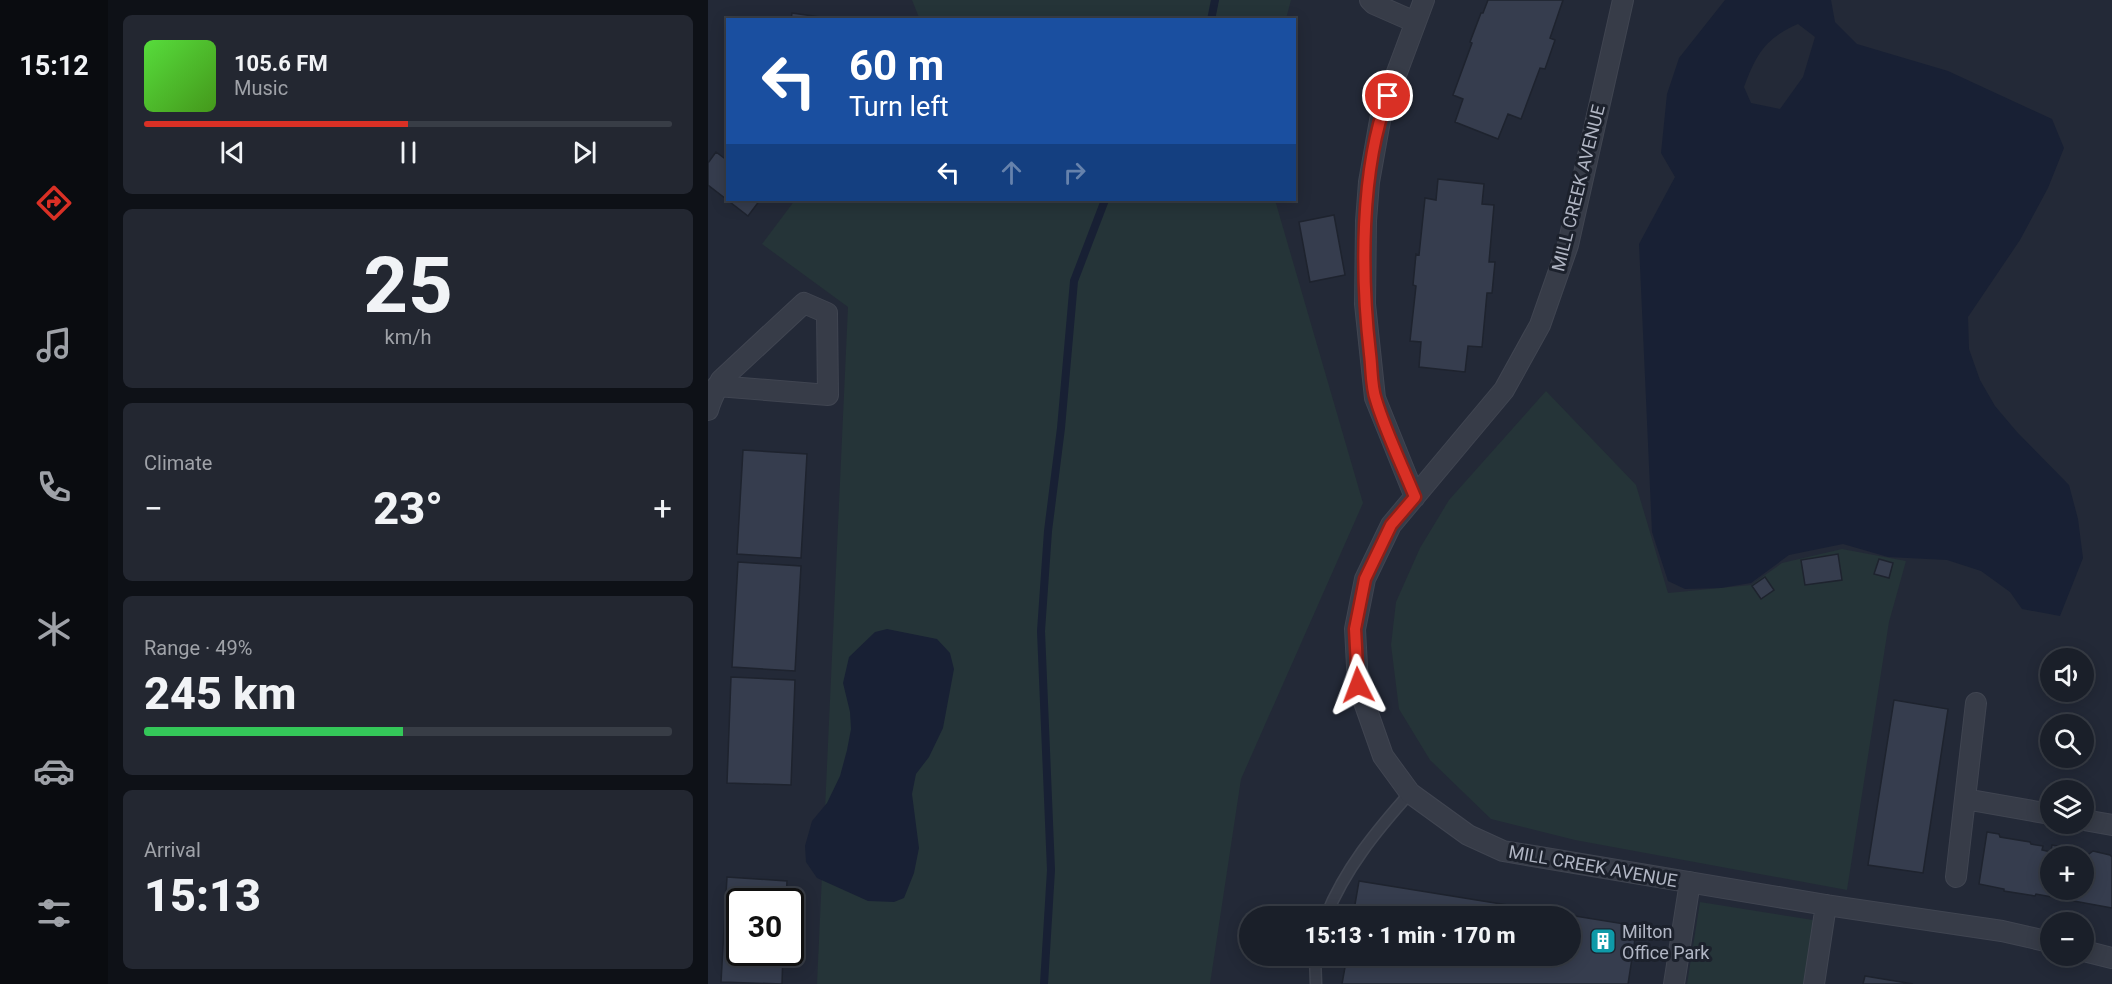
<!DOCTYPE html>
<html lang="en">
<head>
<meta charset="utf-8">
<style>
  :root { --surface:#1a1f29; --page:#232731; --text:#f1f3f6; --muted:#9fa2a8; --line:#383d46; --accent:#d93025 }
  body { margin:0; font-family:Roboto,sans-serif; background:var(--page); color:var(--text); height:100vh; display:flex; flex-direction:column; font-size:22px; white-space:nowrap }
  * { box-sizing:border-box; margin:0 }
  p { font-size:20px; color:var(--muted) }
  .icon { flex:none; width:33px; height:33px; fill:none; stroke:currentColor; stroke-width:2; stroke-linecap:round; stroke-linejoin:round }
  .map { position:relative; flex:1; overflow:hidden }
  .side { display:flex; flex-direction:column; gap:15px; padding:15px; background:#0e1117; width:600px }
  .side>* { flex:none }
  .banner { position:absolute; left:18px; top:18px; width:570px; height:183px; border-radius:0px; box-shadow:0 3px 15px #0003,0 0 0 2px var(--line); background:#1a4fa0; color:#fff; overflow:hidden }
  .tools { position:absolute; left:1332px; top:648px; display:grid; gap:12px }
  .tools a { display:grid; place-items:center; width:54px; height:54px; border-radius:50%; background:var(--surface); box-shadow:0 3px 15px #0003,0 0 0 2px var(--line); font-size:30px }
  .speed { position:absolute; left:18px; top:888px; display:flex; gap:12px; font-size:30px; font-weight:700; text-align:center }
  .speed>* { display:grid; place-content:center; width:78px; height:78px; border-radius:50%; background:var(--surface); box-shadow:0 3px 15px #0003,0 0 0 2px var(--line); line-height:1 }
  .speed .limit { border:3px solid #111; border-radius:9px; background:#fff; color:#111 }
  .pin { position:absolute; display:grid; place-items:center; width:51px; height:51px; color:#fff; margin:-26px; border:3px solid #fff; border-radius:50%; box-shadow:0 2px 6px #0007 }
  .me { position:absolute; width:66px; margin:-33px; rotate:357deg; stroke-linejoin:round; filter:drop-shadow(0 0 4px #0008) }
  .turn { display:flex; align-items:center; gap:21px; height:126px; padding:0 24px; font-size:27px }
  .turn .icon { width:78px; height:78px; stroke-width:2.5 }
  .turn b { display:block; font-size:42px; line-height:51px }
  .lanes { display:flex; align-items:center; height:57px; padding:0 24px; background:#0003; justify-content:center; gap:30px; direction:ltr }
  .lanes .off { opacity:.35 }
  .big { font-size:45px; font-weight:800; line-height:1.1 }
  .side .widget { flex:1; display:flex; flex-direction:column; justify-content:center; gap:9px; min-width:0; padding:0 21px; border-radius:9px; background:var(--page) }
  .side .dial { align-items:center; gap:0 }
  .dial b { font-size:78px; line-height:1 }
  .song { display:flex; align-items:center; gap:18px }
  .cover { width:72px; height:72px; border-radius:9px; background:linear-gradient(135deg,hsl(110 70% 55%),hsl(100 70% 35%)) }
  .played { height:6px; border-radius:3px; background:linear-gradient(90deg,var(--accent) 50%,var(--line) 50%) }
  .keys { display:flex; justify-content:space-around; direction:ltr }
  .heat { display:flex; justify-content:space-between; align-items:center; font-size:33px; direction:ltr }
  .charge { height:9px; border-radius:4px; background:linear-gradient(90deg,#34c759 49%,var(--line) 0) }
  .trip { position:absolute; left:531px; top:906px; width:342px; height:60px; border-radius:30px; background:var(--surface); box-shadow:0 3px 15px #0003,0 0 0 2px var(--line); font-weight:800; line-height:60px; text-align:center }
  main { display:flex; flex:1; min-height:0 }
  .menu { display:flex; flex-direction:column; width:108px; justify-content:space-around; align-items:center; background:#0a0c10; color:var(--muted) }
  .menu .icon { width:42px; height:42px }
  .menu .selected { color:var(--accent) }
  .menu b { font-size:27px; color:var(--text) }
  .map>svg:first-child { display:block }
  .green { fill:#253438 }
  .water { fill:#182034; fill-rule:evenodd }
  .lines { fill:none; stroke-linecap:round; stroke-linejoin:round }
  .stream { stroke:#182034; stroke-width:8 }
  .building { fill:#363d4e; stroke:#1e232e; stroke-width:1.5 }
  .service-casing { stroke:#404551; stroke-width:13 }
  .minor-casing { stroke:#404551; stroke-width:22 }
  .service { stroke:#373c48; stroke-width:10 }
  .minor { stroke:#373c48; stroke-width:20 }
  .route-casing { stroke:#8d1f18; stroke-width:15 }
  .route { stroke:#d93025; stroke-width:10 }
  .labels { text-anchor:middle; dominant-baseline:central; stroke-width:6; stroke-linejoin:round; paint-order:stroke }
  .street-label { font-size:18px; fill:#b1b6c4; stroke:#1c212c }
  .poi-label { font-size:18px; fill:#b1b6c4; stroke:#1c212c; text-anchor:start }
</style>
</head>
<body>
<main>
<nav class="menu">
<b>15:12</b>
<svg class="icon selected" aria-label="directions" viewBox="0 0 24 24"><path d="M12 3l9 9-9 9-9-9zM9 14v-3h6M13 9l2 2-2 2"/></svg>
<svg class="icon" aria-label="music" viewBox="0 0 24 24"><path d="M9 18V5l10-2v13"/><circle cx="6" cy="18" r="3"/><circle cx="16" cy="16" r="3"/></svg>
<svg class="icon" aria-label="phone" viewBox="0 0 24 24"><path d="M5 4h4l2 5-3 2q2 4 5 5l2-3 5 2v4C11 20 4 13 5 4z"/></svg>
<svg class="icon" aria-label="climate" viewBox="0 0 24 24"><path d="M12 3v18M4 7l16 10M4 17L20 7"/></svg>
<svg class="icon" aria-label="car" viewBox="0 0 24 24"><path d="M5 17H2v-5l4-1 3-4h7l3 4 3 1v5h-3M9 17h6M6 11h13"/><circle cx="7" cy="17" r="2"/><circle cx="17" cy="17" r="2"/></svg>
<svg class="icon" aria-label="filters" viewBox="0 0 24 24"><path d="M4 7h16M4 17h16"/><circle cx="9" cy="7" r="2"/><circle cx="15" cy="17" r="2"/></svg>
</nav>
<section class="side">
<div class="widget">
<div class="song"><i class="cover"></i><div><b>105.6 FM</b><p>Music</p></div></div>
<div class="played"></div>
<div class="keys"><svg class="icon" aria-label="previous" viewBox="0 0 24 24"><path d="M18 5L8 12l10 7zM5 5v14"/></svg><svg class="icon" aria-label="pause" viewBox="0 0 24 24"><path d="M8 5v14M16 5v14"/></svg><svg class="icon" aria-label="next" viewBox="0 0 24 24"><path d="M6 5l10 7-10 7zM19 5v14"/></svg></div>
</div>
<div class="widget dial"><b>25</b><p>km/h</p></div>
<div class="widget"><p>Climate</p>
<div class="heat"><a>−</a><b class="big">23°</b><a>+</a></div>
</div>
<div class="widget"><p>Range · 49%</p><b class="big">245 km</b><div class="charge"></div></div>
<div class="widget"><p>Arrival</p><b class="big">15:13</b></div>
</section>
<div class="map">
<svg width="1404" height="984" viewBox="0 0 1404 984">
  <rect width="100%" height="100%" fill="#232937"/>
  <path class="green" d="M204,0H583L578,19L212,20Z
    M87,200H567L655,503L533,779L502,984H109L140,307L54,244Z
    M838,391L928,485L960,593L1043,585L1074,563L1134,549L1198,561L1181,622L1139,890L867,840L783,819L722,760L691,709L683,645L688,602L712,548L741,500Z
    M992,902L1105,920L1096,984H979Z"/>
  <path class="water" d="M1017,0H1123L1127,22L1149,44L1240,71L1344,119L1356,148L1340,188L1312,240L1260,317L1261,349L1272,380L1287,406L1309,432L1361,485L1370,519L1375,558L1352,616L1314,609L1302,592L1273,571L1239,560L1180,557L1135,544L1081,555L1043,583L1013,588L977,589L960,581L944,532L931,244L967,177L953,153L959,94L971,58ZM1090,24L1107,37L1095,77L1072,109L1043,103L1036,87C1048,55 1057,38 1090,24Z
    M179,629L229,639L242,653L246,669L235,728L221,757L208,774L204,794L211,848L206,873L196,898L186,902L160,901L109,878L98,862L97,846L104,821L119,803L132,776L139,750L143,729L142,712L135,683L141,657L167,632Z"/>
  <g class="lines">
    <path class="stream" d="M503,20L507,0
      M336,984L343,870L333,631L340,531L353,428L366,281L397,200"/>
  </g>
  <path class="building" d="M780,0H855L842,38L847,40L837,69L832,68L813,119L800,114L790,139L747,122L755,99L745,95L764,43L762,42L773,13H775Z
    M84,13L133,20H83Z
    M8,152L20,161V200H52L40,216L0,185V163Z
    M730,179L776,184L774,204L786,205L781,262H787L784,293H779L774,347L760,346L757,372L711,367L713,342L702,341L708,286L705,285L708,254L711,255L717,198L728,200Z
    M626,215L637,275L602,282L591,222Z
    M35,450L99,454L93,558L29,554Z
    M1130,554L1134,580L1097,585L1093,560Z
    M1171,559L1185,563L1181,578L1166,574Z
    M30,562L93,566L87,671L24,667Z
    M1057,577L1066,590L1053,599L1044,586Z
    M23,677L87,680L83,785L19,783Z
    M1186,700L1240,709L1215,873L1160,865Z
    M1279,832L1291,834L1292,837L1322,842L1323,844L1335,846L1334,850L1343,852L1344,845L1361,849L1360,856H1364H1342V890H1376V856H1370L1371,851L1381,854L1385,851L1402,855L1404,857V908L1328,894L1327,896L1296,891V889L1271,884Z
    M19,877L79,881L78,902H32V952H75L74,984L13,982Z
    M651,881L929,926L920,984H634L639,956H862V916H645Z
    M1157,976L1205,984H1155Z"/>
  <g class="lines">
    <g class="service-casing">
      <path id="service" d="M618,916C637,869 668,831 702,793
        M607,956L608,984"/>
    </g>
    <g class="minor-casing">
      <path id="minor" d="M662,0L666,4L707,22
        M915,0L860,245L832,325L796,390L683,525L657,579L647,629L650,685L675,756L702,793L760,835L795,851L1118,905L1294,931L1342,942
        M0,410C3,399 8,390 13,380L96,303L119,313L120,395L9,386
        M707,497L667,398L657,304L658,221L661,182L673,115L716,0
        M1257,799L1342,814
        M1376,820L1404,825
        M1248,877L1268,703
        M1376,951L1404,958
        M966,984L982,882
        M1106,984L1118,905"/>
    </g>
    <use href="#service" class="service"/>
    <use href="#minor" class="minor"/>
  </g>
  <g class="lines">
    <g class="route-casing">
      <path id="route" d="M650,685L647,629L657,579L683,525L707,497C694,465 678,433 668,400C663,386 664,369 662,354C653,276 652,170 680,96"/>
    </g>
    <use href="#route" class="route"/>
  </g>
  <defs>
    <g id="building-square" transform="scale(1.35)"><rect x="-9" y="-9" width="18" height="18" rx="4" fill="#0f9aa8" stroke="#1c212c"/><path d="M-4-6H4V6H1V3H-1V6H-4ZM-2.5-4.3h1.7v1.8h-1.7ZM.8-4.3h1.7v1.8H.8ZM-2.5-1h1.7V.8h-1.7ZM.8-1h1.7V.8H.8Z" fill="#fff"/></g>
  </defs>
  <g fill-rule="evenodd">
    <use href="#building-square" x="895" y="941"/>
  </g>
  <g class="labels">
    <g class="street-label">
      <text transform="translate(870 188) rotate(-76)">MILL CREEK AVENUE</text>
      <text transform="translate(885 866) rotate(10)">MILL CREEK AVENUE</text>
    </g>
    <g class="poi-label">
      <text x="914" y="931">Milton<tspan x="914" dy="21">Office Park</tspan></text>
    </g>
  </g>
</svg>
<div class="tools">
<a><svg class="icon" aria-label="sound" viewBox="0 0 24 24"><path d="M4 9h4l5-4v14l-5-4H4zM17 9q2 3 0 6"/></svg></a>
<a><svg class="icon" aria-label="search" viewBox="0 0 24 24"><circle cx="10" cy="10" r="6"/><path d="M15 15l6 6"/></svg></a>
<a><svg class="icon" aria-label="layers" viewBox="0 0 24 24"><path d="M12 4l9 5-9 5-9-5zM3 14l9 5 9-5"/></svg></a>
<a>+</a>
<a>−</a>
</div>
<div class="speed"><div class="limit">30</div></div>
<div class="pin" style="left:680px;top:96px;background:#d93025"><svg class="icon" aria-label="arrive" viewBox="0 0 24 24"><path d="M6 21V4h12l-3 4 3 4H6"/></svg></div>
<svg class="me" style="left:650px;top:685px" viewBox="-20 -20 40 40"><path d="M0-17L14 15 0 8-14 15z" fill="#d93025" stroke="#fff" stroke-width="4"/></svg>
<div class="trip">15:13 · 1 min · 170 m</div>
<div class="banner">
<div class="turn"><svg class="icon" aria-label="left" viewBox="0 0 24 24"><path d="M17 20v-9H6M10 6l-5 5 5 5"/></svg><div><b>60 m</b>Turn left</div></div>
<div class="lanes"><svg class="icon" aria-label="left" viewBox="0 0 24 24"><path d="M17 20v-9H6M10 6l-5 5 5 5"/></svg><svg class="icon off" aria-label="ahead" viewBox="0 0 24 24"><path d="M12 20V5M6 11l6-6 6 6"/></svg><svg class="icon off" aria-label="right" viewBox="0 0 24 24"><path d="M7 20v-9h11M14 6l5 5-5 5"/></svg></div>
</div>
</div>
</main>
</body>
</html>
